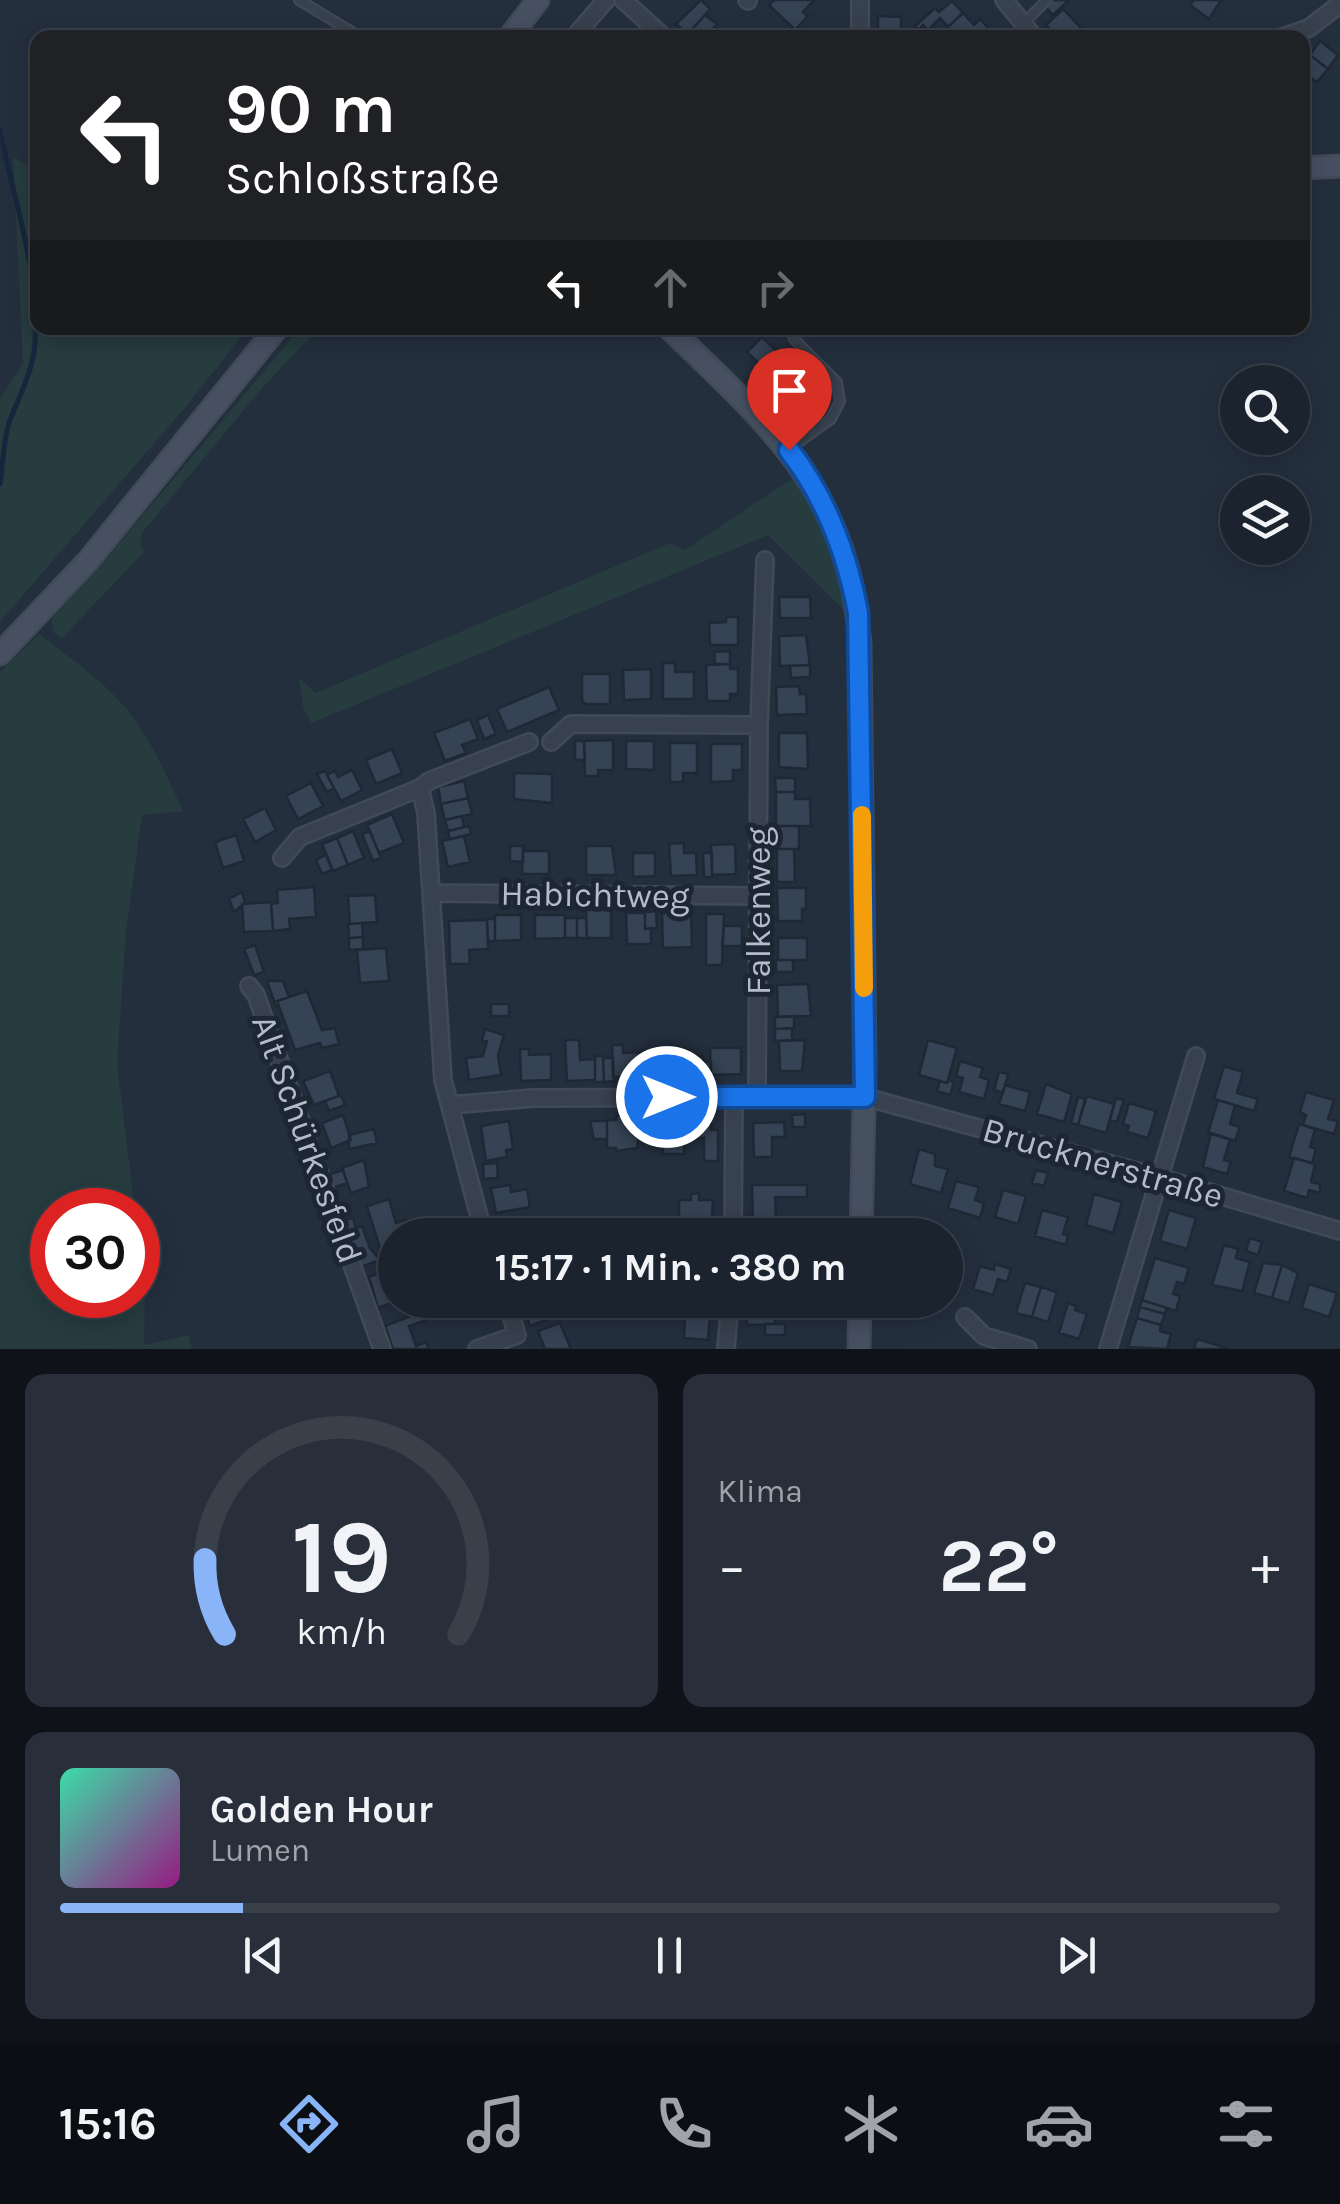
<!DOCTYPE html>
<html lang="de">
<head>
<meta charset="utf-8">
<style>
  :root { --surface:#1b232e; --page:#282f3a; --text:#f1f3f6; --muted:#a0a4aa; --line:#39404a; --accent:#8ab4f8 }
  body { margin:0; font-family:Karla,sans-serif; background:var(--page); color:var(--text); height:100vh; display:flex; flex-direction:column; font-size:38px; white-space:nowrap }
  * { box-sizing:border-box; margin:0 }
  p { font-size:32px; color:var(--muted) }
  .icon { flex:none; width:55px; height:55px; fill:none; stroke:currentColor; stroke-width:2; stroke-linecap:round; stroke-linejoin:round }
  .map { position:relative; height:1349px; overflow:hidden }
  .panel { display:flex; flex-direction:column; gap:25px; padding:25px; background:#0f1319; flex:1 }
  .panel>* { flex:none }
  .banner { position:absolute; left:30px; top:30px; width:1280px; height:305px; border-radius:20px; box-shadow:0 5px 25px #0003,0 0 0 2px var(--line); background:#202124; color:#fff; overflow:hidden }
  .fabs { position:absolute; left:1220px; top:365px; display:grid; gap:20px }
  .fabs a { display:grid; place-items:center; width:90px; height:90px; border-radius:50%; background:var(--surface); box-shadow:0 5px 25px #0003,0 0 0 2px var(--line); font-size:50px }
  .speed { position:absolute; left:30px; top:1188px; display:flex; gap:20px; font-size:50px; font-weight:700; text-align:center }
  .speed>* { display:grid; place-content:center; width:130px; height:130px; border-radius:50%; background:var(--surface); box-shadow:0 5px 25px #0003,0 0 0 2px var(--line); line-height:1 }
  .speed .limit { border:15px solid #d22; background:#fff; color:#111 }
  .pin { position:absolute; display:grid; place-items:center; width:85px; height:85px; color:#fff; margin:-102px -42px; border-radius:50% 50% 50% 0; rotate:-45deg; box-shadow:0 0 10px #0007 }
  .pin .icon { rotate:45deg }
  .me { position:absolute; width:110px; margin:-55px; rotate:90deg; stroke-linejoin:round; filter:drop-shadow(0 0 8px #0008) }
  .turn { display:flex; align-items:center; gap:35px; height:210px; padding:0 30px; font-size:45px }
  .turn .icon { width:130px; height:130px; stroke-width:2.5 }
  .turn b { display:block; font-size:70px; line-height:85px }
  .lanes { display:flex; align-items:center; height:95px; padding:0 30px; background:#0003; justify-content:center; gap:50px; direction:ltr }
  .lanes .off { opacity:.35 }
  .big { font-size:75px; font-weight:700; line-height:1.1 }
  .panel .tile { flex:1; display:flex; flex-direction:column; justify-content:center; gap:15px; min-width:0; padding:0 35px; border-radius:20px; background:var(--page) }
  .panel .dial { align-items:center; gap:0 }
  .dial svg { height:260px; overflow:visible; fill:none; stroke:var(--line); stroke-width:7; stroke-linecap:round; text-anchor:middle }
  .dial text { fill:var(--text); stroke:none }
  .song { display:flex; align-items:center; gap:30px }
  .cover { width:120px; height:120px; border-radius:15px; background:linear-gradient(135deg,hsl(160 70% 55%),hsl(310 70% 35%)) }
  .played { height:10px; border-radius:5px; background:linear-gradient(90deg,var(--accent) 15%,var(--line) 15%) }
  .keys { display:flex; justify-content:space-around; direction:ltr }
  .heat { display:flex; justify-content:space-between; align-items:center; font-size:55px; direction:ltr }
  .panel .tiles { flex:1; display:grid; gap:25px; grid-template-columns:1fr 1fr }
  .tile:last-child { grid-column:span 2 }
  .trip { position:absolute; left:378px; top:1218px; width:585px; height:100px; border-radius:50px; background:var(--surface); box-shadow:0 5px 25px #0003,0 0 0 2px var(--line); font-weight:700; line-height:100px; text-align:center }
  .tabs { display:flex; height:160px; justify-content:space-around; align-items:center; background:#0b0e12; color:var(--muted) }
  .tabs .icon { width:70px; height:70px }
  .tabs .current { color:var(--accent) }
  .tabs b { font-size:45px; color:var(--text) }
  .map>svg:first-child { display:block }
  .green { fill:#263c3f }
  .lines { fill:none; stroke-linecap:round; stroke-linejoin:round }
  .stream { stroke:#17263c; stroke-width:5 }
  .building { fill:#364354; stroke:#1f2835; stroke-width:2.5 }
  .service-casing { stroke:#414a57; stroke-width:12 }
  .minor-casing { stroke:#414a57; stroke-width:20 }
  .secondary-casing { stroke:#414a57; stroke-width:25 }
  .service { stroke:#38414e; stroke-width:8 }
  .minor { stroke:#38414e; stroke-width:15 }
  .secondary { stroke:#465061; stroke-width:20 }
  .route-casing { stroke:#114b97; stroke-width:25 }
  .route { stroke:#1a73e8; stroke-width:18 }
  .slow { stroke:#f59e0b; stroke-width:18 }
  .labels { text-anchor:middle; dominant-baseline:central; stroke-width:10; stroke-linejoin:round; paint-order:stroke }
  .street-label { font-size:35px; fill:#b4bcc9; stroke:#1d2633 }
</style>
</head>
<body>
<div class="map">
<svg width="1340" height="1349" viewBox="0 0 1340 1349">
  <rect width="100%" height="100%" fill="#242f3e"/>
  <path class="green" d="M13,157L37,171L38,328H248L188,404L0,622V399L23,363Z
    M300,328H318L257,394L142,533L140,545L145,551L62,638L54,633L51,619L97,570Z
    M796,476C823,525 836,558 848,614L768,535L311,723L303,707L299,678L316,693L670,543L685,550Z
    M39,634C68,657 100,678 124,706C150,737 166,774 183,811L142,815L126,931L117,1064L135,1210H52V1295H138V1233L145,1292L144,1345L189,1335L192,1349H0V672Z"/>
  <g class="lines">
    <path class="stream" d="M0,130C14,202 39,268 35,343C33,372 19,396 9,423C3,442 3,465 0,484"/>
  </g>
  <path class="building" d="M701,0L710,9L688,34L676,24Z
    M774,0H814L803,12L808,16L795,30L769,5Z
    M1052,0H1067L1068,1L1053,15L1045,6Z
    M1194,0H1221L1209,19L1190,5Z
    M952,1L963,13L948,27L940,18L928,30L923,25L918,30L915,26L935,8L939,12Z
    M1063,9L1081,28L1071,38H1058L1046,25Z
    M963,13L974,25L980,19L990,30L982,38H958L948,27Z
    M705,15L717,24L705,38H691L688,34Z
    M878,16L901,17V34L878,33Z
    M1320,41L1338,55L1328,69L1310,55Z
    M1310,55L1328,69L1317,82L1302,71V64Z
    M762,337L800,374L786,389L747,352Z
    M779,597H810L811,618H780Z
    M726,617H738V645H710L709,623L726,622Z
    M806,635L810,665L780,666L779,636Z
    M730,651V664H715L714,652Z
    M663,663H675V672H694V699H663Z
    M730,664V669H738V694H730V701H707L706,665Z
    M810,665V677L791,678L790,666Z
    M651,669V699L624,700L623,670Z
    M582,674H610V704H585L582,700Z
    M799,686L800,694H806L807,714L777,715L776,687Z
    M549,687L559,710L507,732L497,709Z
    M488,715L496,734L484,739L477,720Z
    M470,719L478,739L462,745L466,753L445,761L434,733Z
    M779,733H807L808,769L779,767Z
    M613,740V770H598V776H585L584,741Z
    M575,741H584L585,760H575Z
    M626,741H654V770L626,769Z
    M670,743H697V773H683V782H670Z
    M711,744H742V770H733V781L711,782Z
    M392,749L402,773L376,784L366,760Z
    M352,770L362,790L341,801L327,775L335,771L338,777Z
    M325,771L334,788L327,792L317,774Z
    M514,773L552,774V803L514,799Z
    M775,778H795V792H776Z
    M464,781L468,798L441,804L438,787Z
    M311,783L323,806L298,819L286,796Z
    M776,792H795V799H810L811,826H776Z
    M468,798L472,814L445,820L441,804Z
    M265,808L276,830L255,842L243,819Z
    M392,814L404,843L379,853L367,825Z
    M462,816L464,827L448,831L445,820Z
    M469,826L471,834L450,839L448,831Z
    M776,826H799V849H777Z
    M353,831L364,858L348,865L337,838Z
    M370,831L381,858L373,861L362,834Z
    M236,835L244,861L223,868L215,842Z
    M464,836L470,862L448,867L442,841Z
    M337,838L348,865L333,871L322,844Z
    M684,843V853H696L697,875L671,876L669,844Z
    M735,844L736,874L712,875L711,845Z
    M510,846H523V862L510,861Z
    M586,846H612L616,875H586Z
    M777,849H794L795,882H777Z
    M523,851H549V874H522Z
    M633,853H655V876L633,877Z
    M703,853H712V877H704Z
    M326,855L332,870L322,874L316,860Z
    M314,887L316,917L289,919L290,929L273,931L271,904L278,903L277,890Z
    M777,888H806V909H802V921H778Z
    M242,892L245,903L234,912L229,899Z
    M375,895L377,922L350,924L348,896Z
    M271,902L273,931L244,932L242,904Z
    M586,910H611V938H587Z
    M656,911L657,928L645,929V912Z
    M626,913H645V929L651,928V944H627Z
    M662,913H691L692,947L663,948Z
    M706,914H724L722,965H706Z
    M495,915H521V940L495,941Z
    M535,915H565V938L535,939Z
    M565,918H577V938H565Z
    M577,918H586L587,938H577Z
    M487,919H495V941H488Z
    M487,920L488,949L469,950L470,964H450L449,921Z
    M362,923L363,937L349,938L348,924Z
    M724,926H742V946H722Z
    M363,937V949L349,950V938Z
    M778,938H807V960H778Z
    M255,945L264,972L254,975L244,949Z
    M386,948L389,981L360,983L357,950Z
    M776,960H793V972H776Z
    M267,981H283L289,997L277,1001L279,1006L276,1007Z
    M808,984L811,1016L778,1017L777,985Z
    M307,991L322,1030L335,1028L339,1044L322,1048L320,1043L295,1050L277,1001Z
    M491,1004H509V1016H491Z
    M794,1016V1028L775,1029V1017Z
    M792,1028V1040L775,1041V1029Z
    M485,1029L504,1035L498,1055L501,1075L469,1080L466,1058L483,1056L487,1041L482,1040Z
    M565,1040H579L580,1060L595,1059V1080L567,1081Z
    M805,1040L802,1071H780L779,1041Z
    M928,1040L957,1048L947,1083L919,1075Z
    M612,1045H623V1053L639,1052L640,1076L613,1077Z
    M710,1048H741V1074L711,1075Z
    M520,1049H529V1055L551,1054V1080L521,1081Z
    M678,1050H687L688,1078L660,1079V1054H678Z
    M595,1056H603L604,1082H595Z
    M698,1056H703V1061L711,1062V1075H698Z
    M603,1058H613L614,1081L604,1082Z
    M960,1061L983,1068L980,1077L989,1080L984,1099L959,1092L963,1078L956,1076Z
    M1224,1066L1243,1072L1237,1093L1258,1099L1254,1111L1214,1099Z
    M330,1071L339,1096L314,1105L303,1081Z
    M999,1072L1008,1074L1003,1093L994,1090Z
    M948,1080L954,1082L950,1095L937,1091L940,1081L947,1083Z
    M1046,1084L1072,1094L1064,1122L1037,1114Z
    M1005,1085L1030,1092L1025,1111L999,1104Z
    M1306,1092L1334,1100L1328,1119L1338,1121L1334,1134L1303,1125L1306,1115L1300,1112Z
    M341,1095L345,1105L329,1111L325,1101Z
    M1087,1096L1114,1104L1106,1133L1078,1125Z
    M1078,1097L1085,1099L1078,1125L1071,1123Z
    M1116,1098L1124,1100L1117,1122L1110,1120Z
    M1218,1100L1235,1105L1230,1124L1240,1127L1235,1141L1208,1133Z
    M1129,1103L1156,1111L1148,1138L1127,1132L1129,1126L1123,1124Z
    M805,1114V1127H793L792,1115Z
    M343,1115L351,1140L331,1148L322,1123Z
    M616,1116H628V1120L637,1119L640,1124L637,1148L616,1151V1148H607V1120H616Z
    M662,1116H675V1120H711V1130H718V1161H704V1138H684V1154H663Z
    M509,1121L513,1149L506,1150L507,1157L486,1161L481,1126Z
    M590,1121H607V1139H594Z
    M784,1122L785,1137H772V1157H754L753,1123Z
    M1299,1124L1315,1129L1310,1147L1316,1149L1312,1163L1289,1157Z
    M374,1129L377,1143L349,1149V1135Z
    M1211,1133L1230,1139L1224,1160L1231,1162L1227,1174L1203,1167Z
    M919,1149L935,1154V1166L948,1169L941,1193L910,1184Z
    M1294,1158L1315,1164L1311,1182L1320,1184V1193L1309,1190L1307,1198L1284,1191Z
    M364,1160L369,1187L351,1193L342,1168Z
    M497,1163L498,1178L484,1179L483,1164Z
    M343,1170L347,1183L333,1188L328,1175Z
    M1036,1170L1048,1173L1044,1186L1032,1183Z
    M956,1181L979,1187L975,1200L984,1203L980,1218L948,1208Z
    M510,1185L511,1192L527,1189L530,1207L496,1213L491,1188Z
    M752,1185H807V1197H775L776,1219H753Z
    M1003,1190L1026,1196L1018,1224L995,1217Z
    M699,1193V1200H713L711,1235H693V1221H679V1200H691V1194Z
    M1094,1194L1122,1202L1113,1233L1086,1225Z
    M389,1199L396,1223L406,1220L410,1235H395V1247L381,1251L367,1206Z
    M1042,1210L1068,1217L1063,1234L1068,1235L1066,1245L1035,1236Z
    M1169,1210L1196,1218L1187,1249L1160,1241Z
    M747,1216L761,1219V1229H748Z
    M353,1218L356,1228L362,1226L370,1248L380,1260L361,1267L344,1220Z
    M528,1218L531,1227L511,1234L508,1222Z
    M915,1222L939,1229L937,1235H911Z
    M1250,1238L1262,1242L1258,1255L1246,1251Z
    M1224,1245L1238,1249L1236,1258L1250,1262L1242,1291L1212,1285Z
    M1155,1258L1189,1268L1184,1284L1177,1282L1173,1294L1180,1296L1176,1311L1142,1300Z
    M1263,1263L1282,1265L1272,1298L1254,1293Z
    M995,1264L1011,1269L1007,1282L998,1279L993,1295L973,1289L980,1266L994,1270Z
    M1282,1265L1298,1273L1289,1303L1272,1298Z
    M395,1267V1300H399L378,1308L369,1277Z
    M1025,1283L1041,1287L1032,1317L1016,1313Z
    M1309,1284L1337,1293L1329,1317L1302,1308Z
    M1041,1287L1057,1292L1048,1322L1032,1317Z
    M527,1300H557L558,1303L531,1313Z
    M747,1300H775V1324L747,1325Z
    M915,1300L936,1305L934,1313L913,1307Z
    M1142,1300L1167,1308L1165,1314L1140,1307Z
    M1068,1303L1076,1306L1075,1310L1087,1314L1079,1339L1059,1333Z
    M1140,1307L1165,1314L1161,1325L1137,1318Z
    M542,1309L546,1320L530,1326L526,1314Z
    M423,1311L427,1320L409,1326L416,1346L426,1342L429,1349H393L385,1326Z
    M685,1313L710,1314L708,1340L684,1338Z
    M1137,1318L1161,1325L1160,1331L1171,1334L1167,1349L1128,1347Z
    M560,1323L571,1349H545L538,1331Z
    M765,1324H785V1335H765Z
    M1197,1339L1230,1349H1194Z"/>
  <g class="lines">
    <g class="service-casing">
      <path id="service" d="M299,0L362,38
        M1025,22L1047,0
        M789,449L831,419L840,401L837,382L794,339L791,328"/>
    </g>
    <g class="minor-casing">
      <path id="minor" d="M623,0L665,38
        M747,0L748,1
        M1004,0L1035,38
        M573,38L606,0
        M860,38V0
        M1279,38L1309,28L1340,4
        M551,742L571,724L759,725
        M282,858L300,837L420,788
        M431,893L758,896
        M249,986L256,995L382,1349
        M757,1096L759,725L765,560
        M450,1105L533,1098L865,1097L1158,1177L1340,1231
        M484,1235L443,1080L426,813L420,788L429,781L529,742
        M733,1235L734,1097
        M965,1317L984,1336L1028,1349
        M477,1349L517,1335L506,1300
        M726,1349L730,1300
        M1108,1349L1196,1056"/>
    </g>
    <g class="secondary-casing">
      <path id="secondary" d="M509,38L538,0
        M1302,168L1340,166
        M669,328C772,428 850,492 860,645L865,1062L861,1235
        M0,654L88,561L277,328
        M859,1349L860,1300"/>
    </g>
    <use href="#service" class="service"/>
    <use href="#minor" class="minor"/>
    <use href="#secondary" class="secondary"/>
  </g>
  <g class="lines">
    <g class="route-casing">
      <path id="route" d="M667,1097H865L858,613C847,553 826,498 789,450"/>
    </g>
    <use href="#route" class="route"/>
    <path class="slow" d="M862,815L864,988"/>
  </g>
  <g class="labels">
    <g class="street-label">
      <text transform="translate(595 895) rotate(1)">Habichtweg</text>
      <text transform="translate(758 911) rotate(-90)">Falkenweg</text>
      <text transform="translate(307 1139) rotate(70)">Alt Schürkesfeld</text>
      <text transform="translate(1103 1163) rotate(16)">Brucknerstraße</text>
    </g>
  </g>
</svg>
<div class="fabs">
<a><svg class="icon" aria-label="search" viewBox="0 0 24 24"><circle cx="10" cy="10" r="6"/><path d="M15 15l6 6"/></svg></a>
<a><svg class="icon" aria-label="layers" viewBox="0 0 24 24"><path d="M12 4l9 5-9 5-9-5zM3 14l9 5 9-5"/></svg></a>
</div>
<div class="speed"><div class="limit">30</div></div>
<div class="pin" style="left:789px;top:450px;background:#d93025"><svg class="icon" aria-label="arrive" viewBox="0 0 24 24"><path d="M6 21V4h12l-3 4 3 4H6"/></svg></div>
<svg class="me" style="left:667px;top:1097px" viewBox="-20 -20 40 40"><circle r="17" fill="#1a73e8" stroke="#fff" stroke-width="3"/><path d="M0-11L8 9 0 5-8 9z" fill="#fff"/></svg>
<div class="trip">15:17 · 1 Min. · 380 m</div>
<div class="banner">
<div class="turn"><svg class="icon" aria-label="left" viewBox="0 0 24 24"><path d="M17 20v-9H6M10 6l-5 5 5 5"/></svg><div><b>90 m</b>Schloßstraße</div></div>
<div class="lanes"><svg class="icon" aria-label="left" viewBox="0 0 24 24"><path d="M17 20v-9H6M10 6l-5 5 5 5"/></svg><svg class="icon off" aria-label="ahead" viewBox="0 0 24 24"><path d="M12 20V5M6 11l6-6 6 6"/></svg><svg class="icon off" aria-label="right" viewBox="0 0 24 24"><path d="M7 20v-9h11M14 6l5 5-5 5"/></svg></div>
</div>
</div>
<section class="panel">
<div class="tiles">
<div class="tile dial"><svg viewBox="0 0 100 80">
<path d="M14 69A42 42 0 1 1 86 69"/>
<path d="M14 69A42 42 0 0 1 8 46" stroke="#8ab4f8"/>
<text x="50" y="56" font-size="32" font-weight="700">19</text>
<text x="50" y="72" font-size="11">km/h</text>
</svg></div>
<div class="tile"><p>Klima</p>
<div class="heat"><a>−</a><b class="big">22°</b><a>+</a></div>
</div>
<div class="tile">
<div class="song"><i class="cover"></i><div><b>Golden Hour</b><p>Lumen</p></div></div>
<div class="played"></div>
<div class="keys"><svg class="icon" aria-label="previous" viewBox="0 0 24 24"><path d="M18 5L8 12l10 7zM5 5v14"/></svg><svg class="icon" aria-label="pause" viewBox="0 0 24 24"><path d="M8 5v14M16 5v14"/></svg><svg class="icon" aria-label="next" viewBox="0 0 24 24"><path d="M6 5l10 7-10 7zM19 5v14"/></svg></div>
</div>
</div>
</section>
<nav class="tabs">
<b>15:16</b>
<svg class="icon current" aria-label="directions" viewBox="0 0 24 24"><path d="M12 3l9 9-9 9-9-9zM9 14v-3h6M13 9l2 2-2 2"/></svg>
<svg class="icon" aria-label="music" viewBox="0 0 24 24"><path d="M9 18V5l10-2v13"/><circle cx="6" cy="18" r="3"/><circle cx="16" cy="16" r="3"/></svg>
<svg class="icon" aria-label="phone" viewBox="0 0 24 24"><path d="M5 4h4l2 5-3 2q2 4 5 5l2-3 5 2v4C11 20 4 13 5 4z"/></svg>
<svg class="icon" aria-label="climate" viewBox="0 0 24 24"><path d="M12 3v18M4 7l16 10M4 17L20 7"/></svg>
<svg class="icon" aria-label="car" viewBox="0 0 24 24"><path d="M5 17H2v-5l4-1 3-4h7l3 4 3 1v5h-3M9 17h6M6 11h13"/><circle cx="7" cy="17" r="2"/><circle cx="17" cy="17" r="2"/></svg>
<svg class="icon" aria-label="filters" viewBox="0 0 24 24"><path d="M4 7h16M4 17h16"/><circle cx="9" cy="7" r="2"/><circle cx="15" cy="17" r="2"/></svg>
</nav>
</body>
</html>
